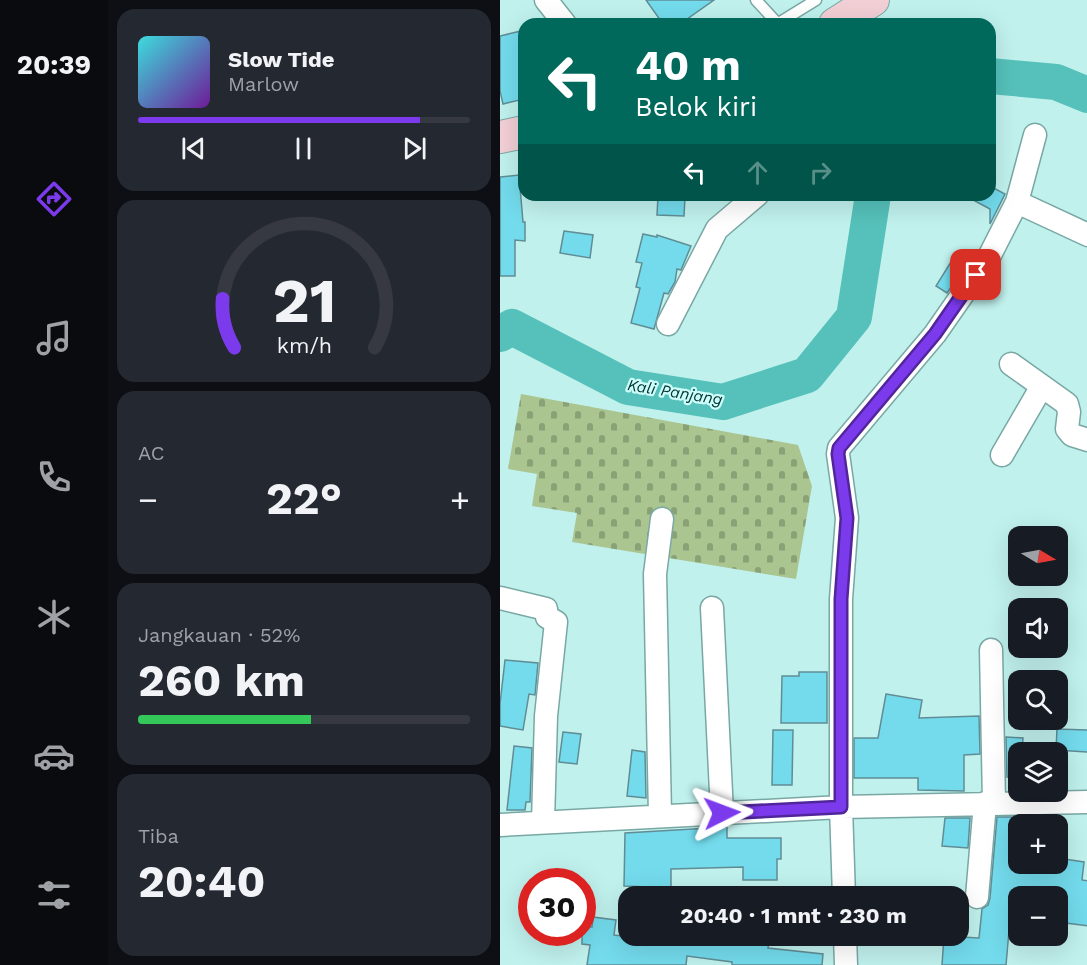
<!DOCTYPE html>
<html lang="id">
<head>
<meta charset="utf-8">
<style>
  :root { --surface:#171b24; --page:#242831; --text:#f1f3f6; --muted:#9ea1a6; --line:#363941; --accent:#7c3aed }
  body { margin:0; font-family:"Work Sans",sans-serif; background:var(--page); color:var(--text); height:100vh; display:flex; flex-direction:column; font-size:22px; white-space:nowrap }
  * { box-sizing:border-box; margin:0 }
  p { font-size:20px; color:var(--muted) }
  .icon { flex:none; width:33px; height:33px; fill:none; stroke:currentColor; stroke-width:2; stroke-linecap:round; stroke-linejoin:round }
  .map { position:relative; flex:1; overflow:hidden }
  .side { display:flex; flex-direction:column; gap:9px; padding:9px; background:#0d0f14; width:392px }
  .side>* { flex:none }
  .hud { position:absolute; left:18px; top:18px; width:478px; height:183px; border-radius:18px; box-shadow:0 6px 24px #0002; background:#00695c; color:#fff; overflow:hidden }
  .needle { width:39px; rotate:100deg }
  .controls { position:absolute; left:508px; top:526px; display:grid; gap:12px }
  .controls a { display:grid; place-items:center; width:60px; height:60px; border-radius:12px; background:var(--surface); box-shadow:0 6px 24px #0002; font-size:30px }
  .speed { position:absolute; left:18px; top:868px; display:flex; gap:12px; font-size:30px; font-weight:700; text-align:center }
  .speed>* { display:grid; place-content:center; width:78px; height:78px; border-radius:50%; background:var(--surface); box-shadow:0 6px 24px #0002; line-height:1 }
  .speed .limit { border:9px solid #d22; background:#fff; color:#111 }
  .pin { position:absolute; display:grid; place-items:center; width:51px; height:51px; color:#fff; margin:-26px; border-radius:12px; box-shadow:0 3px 9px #0006 }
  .me { position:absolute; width:66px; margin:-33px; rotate:87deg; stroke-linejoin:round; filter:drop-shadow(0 0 4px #0008) }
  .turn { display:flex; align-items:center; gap:21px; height:126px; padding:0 18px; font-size:27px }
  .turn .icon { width:78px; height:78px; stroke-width:2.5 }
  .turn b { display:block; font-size:42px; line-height:51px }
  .lanes { display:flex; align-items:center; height:57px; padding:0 18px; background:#0003; justify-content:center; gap:30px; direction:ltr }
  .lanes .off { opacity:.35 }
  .big { font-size:45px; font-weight:700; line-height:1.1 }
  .side .tile { flex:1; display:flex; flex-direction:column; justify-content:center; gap:9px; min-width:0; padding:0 21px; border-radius:18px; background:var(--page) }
  .side .dial { align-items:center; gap:0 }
  .dial svg { height:156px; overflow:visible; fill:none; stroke:var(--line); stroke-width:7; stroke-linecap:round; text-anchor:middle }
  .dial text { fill:var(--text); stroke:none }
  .song { display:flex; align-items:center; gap:18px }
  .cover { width:72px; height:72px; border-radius:9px; background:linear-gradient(135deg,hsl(180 70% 55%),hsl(280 70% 35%)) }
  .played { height:6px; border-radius:3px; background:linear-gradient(90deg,var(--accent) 85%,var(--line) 85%) }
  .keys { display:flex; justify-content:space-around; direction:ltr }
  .heat { display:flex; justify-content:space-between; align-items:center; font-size:33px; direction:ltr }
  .charge { height:9px; border-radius:4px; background:linear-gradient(90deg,#34c759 52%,var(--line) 0) }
  .trip { position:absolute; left:118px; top:886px; width:351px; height:60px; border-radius:18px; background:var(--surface); box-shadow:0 6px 24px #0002; font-weight:700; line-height:60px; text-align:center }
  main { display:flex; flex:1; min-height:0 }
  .dock { display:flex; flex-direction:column; width:108px; justify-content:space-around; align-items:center; background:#090b0e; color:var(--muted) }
  .dock .icon { width:42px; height:42px }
  .dock .current { color:var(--accent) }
  .dock b { font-size:27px; color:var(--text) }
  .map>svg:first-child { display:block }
  .cemetery { fill:url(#cemetery-stones) }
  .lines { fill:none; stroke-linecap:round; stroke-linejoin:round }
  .river { stroke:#55c1ba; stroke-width:36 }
  .building { fill:#73dbec; stroke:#608d95; stroke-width:1.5 }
  .service-casing { stroke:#79a8a4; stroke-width:13 }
  .minor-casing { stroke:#79a8a4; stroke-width:25 }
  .secondary-casing { stroke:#79a8a4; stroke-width:34 }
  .service { stroke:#fff; stroke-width:10 }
  .minor { stroke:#fff; stroke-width:22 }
  .secondary { stroke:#f2ced5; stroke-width:32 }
  .route-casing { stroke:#51269a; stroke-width:15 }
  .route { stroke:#7c3aed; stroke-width:10 }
  .labels { text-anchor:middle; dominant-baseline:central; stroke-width:4.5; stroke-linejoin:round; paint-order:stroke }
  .water-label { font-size:16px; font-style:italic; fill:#003533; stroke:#cdfefa }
</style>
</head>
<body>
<main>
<nav class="dock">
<b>20:39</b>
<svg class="icon current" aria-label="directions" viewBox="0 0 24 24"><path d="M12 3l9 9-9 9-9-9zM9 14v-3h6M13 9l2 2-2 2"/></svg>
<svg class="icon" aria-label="music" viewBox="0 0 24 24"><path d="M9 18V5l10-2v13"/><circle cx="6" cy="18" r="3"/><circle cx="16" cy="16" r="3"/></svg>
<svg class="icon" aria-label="phone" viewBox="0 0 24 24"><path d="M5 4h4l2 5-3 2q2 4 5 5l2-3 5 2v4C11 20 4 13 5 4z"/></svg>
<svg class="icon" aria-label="climate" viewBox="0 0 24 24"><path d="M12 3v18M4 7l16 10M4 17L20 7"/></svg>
<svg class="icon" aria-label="car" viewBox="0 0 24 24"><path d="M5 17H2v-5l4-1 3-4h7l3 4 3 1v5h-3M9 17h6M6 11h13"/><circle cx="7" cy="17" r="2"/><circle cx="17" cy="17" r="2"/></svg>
<svg class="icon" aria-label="filters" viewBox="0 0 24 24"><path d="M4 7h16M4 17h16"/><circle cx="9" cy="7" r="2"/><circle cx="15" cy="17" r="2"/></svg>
</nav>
<section class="side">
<div class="tile">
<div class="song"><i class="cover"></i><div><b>Slow Tide</b><p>Marlow</p></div></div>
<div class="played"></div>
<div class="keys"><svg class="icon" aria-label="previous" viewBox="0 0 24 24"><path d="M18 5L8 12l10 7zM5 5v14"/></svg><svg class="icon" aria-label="pause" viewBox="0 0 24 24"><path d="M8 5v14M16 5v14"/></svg><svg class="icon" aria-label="next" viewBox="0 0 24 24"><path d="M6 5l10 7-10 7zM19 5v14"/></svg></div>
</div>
<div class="tile dial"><svg viewBox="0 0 100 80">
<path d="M14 69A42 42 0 1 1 86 69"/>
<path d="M14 69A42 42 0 0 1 8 44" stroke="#7c3aed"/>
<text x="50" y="56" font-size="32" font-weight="700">21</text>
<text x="50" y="72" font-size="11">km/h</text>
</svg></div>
<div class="tile"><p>AC</p>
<div class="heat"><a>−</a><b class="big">22°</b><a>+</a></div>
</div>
<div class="tile"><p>Jangkauan · 52%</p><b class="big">260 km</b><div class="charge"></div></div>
<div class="tile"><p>Tiba</p><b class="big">20:40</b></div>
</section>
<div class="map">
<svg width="588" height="965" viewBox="0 0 588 965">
  <defs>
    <pattern id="cemetery-stones" width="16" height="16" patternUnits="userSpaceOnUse" patternTransform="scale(1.5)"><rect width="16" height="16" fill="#aac590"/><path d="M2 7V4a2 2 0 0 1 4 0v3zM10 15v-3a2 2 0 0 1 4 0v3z" fill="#8aa176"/></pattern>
  </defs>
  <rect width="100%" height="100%" fill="#c0f1ed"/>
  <path class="cemetery" d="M21,394L298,445L312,486L296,579L72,542L77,513L32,506L37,474L8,469Z"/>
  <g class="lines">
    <path class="river" d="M490,76L556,82L588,95
      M0,334L12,327L128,387L223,402L307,375L354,317L373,195"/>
  </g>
  <path class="building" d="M146,0H214L180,24H163Z
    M21,31L24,46V99L3,104L0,91V36Z
    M19,175L23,222H25V241L15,240V276H0V177Z
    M490,186L505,194L490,224V209L464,195H490Z
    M158,196L185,197L184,216L157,215Z
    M64,231L93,235L90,258L60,253Z
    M143,234L157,237V235L191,246L181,270L177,269L175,282L168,294L164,293L154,329L131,323L140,288L136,287L142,263L136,262Z
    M454,257L467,265L447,293L436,286Z
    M5,660L38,663L35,695L29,694L23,730L0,726V704Z
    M299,672H327V723H281L282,676H299Z
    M386,694L422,700L419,718L479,716L480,754L464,755V791L418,790V778H354V738H378Z
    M557,729L588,730V752L556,750Z
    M273,730H293L292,785H272Z
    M63,732L81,734L77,764L59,762Z
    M506,737L523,738L522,753H519V778L507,777Z
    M14,746L32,748L30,802H26L25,810H7Z
    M132,750L145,752L146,798L127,796Z
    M497,817H519V864H558V858L584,862L582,880L588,881V926L558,922V897H512L506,965H442L444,936L479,938L482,909L488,905L490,898Z
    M445,818H470L468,848L442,846Z
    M227,827V838H281V859H277V880H243V867L171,869V888L124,886L125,833Z
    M93,917L116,920L114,935L175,942L176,936H270L268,948L323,954L322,965H232V962L187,956L186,965H87L90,945L82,944V926L92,927Z"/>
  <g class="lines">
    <g class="service-casing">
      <path id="service" d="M256,0L278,24
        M277,24L316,0"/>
    </g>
    <g class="minor-casing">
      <path id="minor" d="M46,0L65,24
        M517,202L588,235
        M168,324L217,229L257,195
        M511,364L567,404L569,412L567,429L572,435L588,440
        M502,455L542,386
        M0,598L46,609L47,617L56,622L46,716L43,822
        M212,608L222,813
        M491,650L494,803
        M160,815L155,574L162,519
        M0,825L341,807L588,802
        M344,897L341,807V599L347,518L338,454L339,448L435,334L490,255L517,202L535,135
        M477,897L485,803
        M345,936L346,965"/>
    </g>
    <g class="secondary-casing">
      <path id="secondary" d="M335,24L373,0
        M0,137L24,132"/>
    </g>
    <use href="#service" class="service"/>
    <use href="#minor" class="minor"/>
    <use href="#secondary" class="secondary"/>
  </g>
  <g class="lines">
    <g class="route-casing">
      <path id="route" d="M222,813L341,807V599L347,518L338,454L339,448L435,334L476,275"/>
    </g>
    <use href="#route" class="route"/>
  </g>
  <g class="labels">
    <g class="water-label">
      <text transform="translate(175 392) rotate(9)">Kali Panjang</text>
    </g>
  </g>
</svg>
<div class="controls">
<a><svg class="needle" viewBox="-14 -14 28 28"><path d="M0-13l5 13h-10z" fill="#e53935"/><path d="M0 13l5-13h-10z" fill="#9ea1a6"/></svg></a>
<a><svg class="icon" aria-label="sound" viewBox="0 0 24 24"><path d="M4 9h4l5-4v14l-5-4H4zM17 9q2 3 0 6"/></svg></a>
<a><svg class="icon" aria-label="search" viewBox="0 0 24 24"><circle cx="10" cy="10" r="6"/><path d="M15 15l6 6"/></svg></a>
<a><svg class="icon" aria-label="layers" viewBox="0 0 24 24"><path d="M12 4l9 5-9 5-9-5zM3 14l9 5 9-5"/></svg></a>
<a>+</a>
<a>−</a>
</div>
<div class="speed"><div class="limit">30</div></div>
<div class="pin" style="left:476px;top:275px;background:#d93025"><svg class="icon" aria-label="arrive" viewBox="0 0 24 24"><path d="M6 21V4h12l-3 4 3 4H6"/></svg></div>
<svg class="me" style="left:222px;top:813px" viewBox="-20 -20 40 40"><path d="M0-17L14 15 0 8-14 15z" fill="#7c3aed" stroke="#fff" stroke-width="4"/></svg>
<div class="trip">20:40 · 1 mnt · 230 m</div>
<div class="hud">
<div class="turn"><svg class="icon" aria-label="left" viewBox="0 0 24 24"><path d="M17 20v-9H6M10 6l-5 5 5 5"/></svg><div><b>40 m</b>Belok kiri</div></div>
<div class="lanes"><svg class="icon" aria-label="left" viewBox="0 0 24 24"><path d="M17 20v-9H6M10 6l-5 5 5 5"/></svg><svg class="icon off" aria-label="ahead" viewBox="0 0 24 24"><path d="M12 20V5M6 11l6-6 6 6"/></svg><svg class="icon off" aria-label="right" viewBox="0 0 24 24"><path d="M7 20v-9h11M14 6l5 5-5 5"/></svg></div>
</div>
</div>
</main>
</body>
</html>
